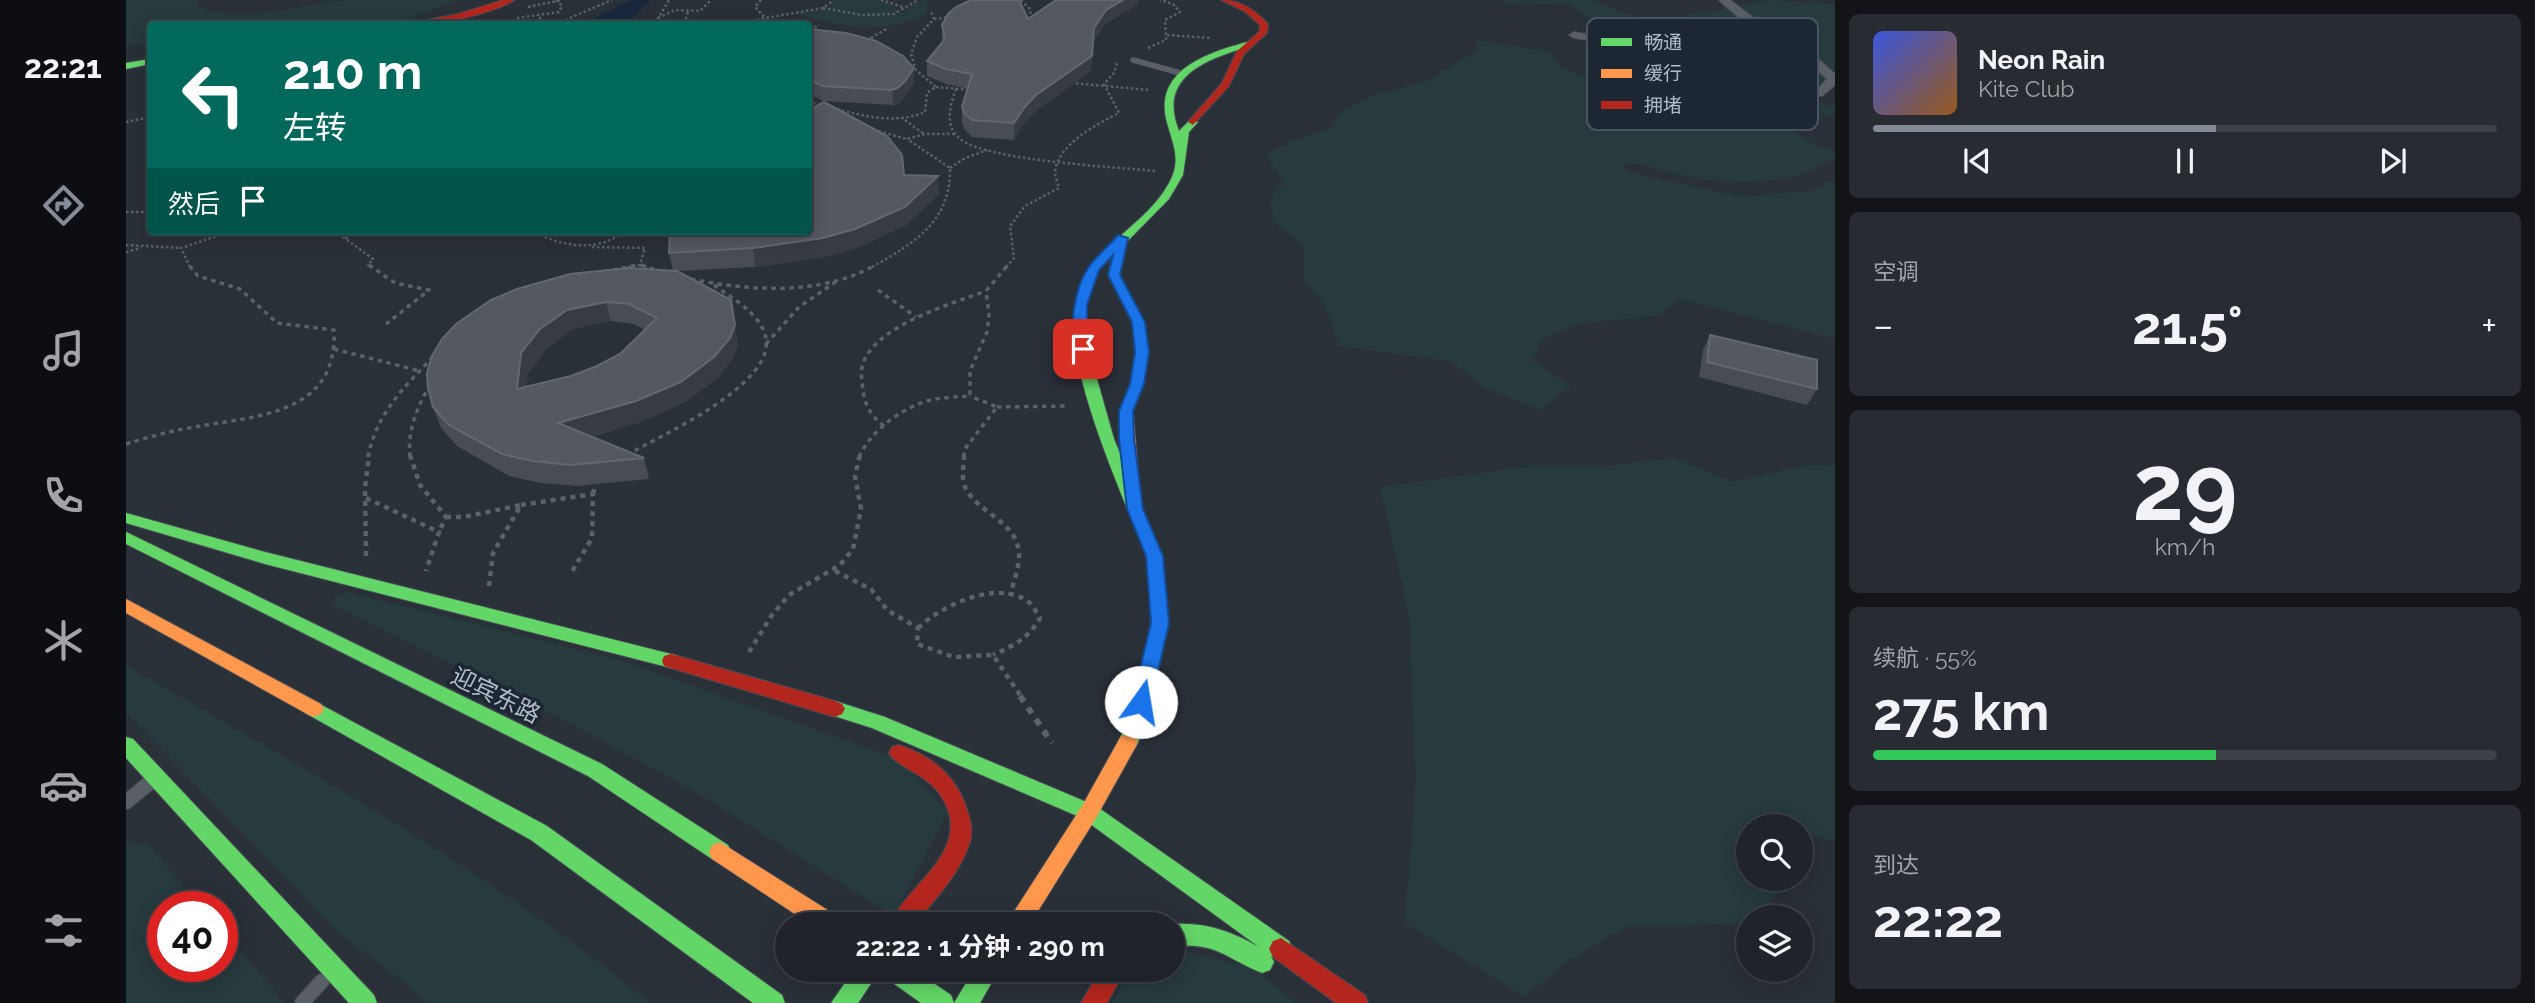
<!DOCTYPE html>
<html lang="zh">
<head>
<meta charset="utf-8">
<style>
  :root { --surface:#20242a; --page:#282c32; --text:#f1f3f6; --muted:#a2a4a8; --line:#3d4147; --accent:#848b96 }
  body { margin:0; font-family:Raleway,"Noto Sans SC",sans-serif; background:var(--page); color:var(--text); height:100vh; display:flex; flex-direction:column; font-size:26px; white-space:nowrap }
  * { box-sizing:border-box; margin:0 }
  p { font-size:23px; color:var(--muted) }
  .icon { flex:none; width:38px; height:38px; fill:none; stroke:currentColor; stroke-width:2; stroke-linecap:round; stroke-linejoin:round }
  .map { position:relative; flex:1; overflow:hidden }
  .panel { display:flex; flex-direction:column; gap:14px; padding:14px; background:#121417; width:700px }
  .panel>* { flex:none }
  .hud { position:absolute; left:21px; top:21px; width:665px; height:214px; border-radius:7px; box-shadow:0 4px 18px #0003,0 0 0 2px var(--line); background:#00695c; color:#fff; overflow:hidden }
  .controls { position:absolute; left:1610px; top:814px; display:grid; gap:14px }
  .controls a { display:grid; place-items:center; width:77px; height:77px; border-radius:50%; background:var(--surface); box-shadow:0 4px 18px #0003,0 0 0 2px var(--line); font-size:35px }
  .speed { position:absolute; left:21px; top:891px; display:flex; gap:14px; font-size:35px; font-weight:700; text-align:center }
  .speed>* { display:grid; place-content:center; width:91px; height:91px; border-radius:50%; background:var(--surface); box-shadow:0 4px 18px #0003,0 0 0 2px var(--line); line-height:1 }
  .speed .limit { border:10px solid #d22; background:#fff; color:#111 }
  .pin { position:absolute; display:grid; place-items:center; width:60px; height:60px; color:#fff; margin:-30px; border-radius:14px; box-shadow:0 4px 10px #0006 }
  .me { position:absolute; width:77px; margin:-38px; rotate:13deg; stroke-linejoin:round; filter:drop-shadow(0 0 5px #0008) }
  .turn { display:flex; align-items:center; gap:24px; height:147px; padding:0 21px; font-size:32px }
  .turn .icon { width:91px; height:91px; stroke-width:2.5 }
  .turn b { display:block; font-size:49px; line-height:60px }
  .then { display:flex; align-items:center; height:66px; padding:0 21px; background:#0003; gap:14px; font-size:26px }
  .big { font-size:52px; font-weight:700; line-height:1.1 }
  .panel .card { flex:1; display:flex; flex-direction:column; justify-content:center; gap:10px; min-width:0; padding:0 24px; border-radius:10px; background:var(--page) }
  .panel .dial { align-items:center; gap:0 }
  .dial b { font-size:91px; line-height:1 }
  .song { display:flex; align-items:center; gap:21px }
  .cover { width:84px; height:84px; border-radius:10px; background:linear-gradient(135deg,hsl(230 70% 55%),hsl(30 70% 35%)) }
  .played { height:7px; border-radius:4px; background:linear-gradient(90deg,var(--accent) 55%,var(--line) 55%) }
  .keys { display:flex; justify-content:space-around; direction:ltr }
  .heat { display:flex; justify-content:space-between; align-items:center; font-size:38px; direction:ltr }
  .charge { height:10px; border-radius:5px; background:linear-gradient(90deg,#34c759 55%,var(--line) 0) }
  .trip { position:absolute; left:649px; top:912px; width:410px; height:70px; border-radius:35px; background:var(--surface); box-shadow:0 4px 18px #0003,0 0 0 2px var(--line); font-weight:700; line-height:70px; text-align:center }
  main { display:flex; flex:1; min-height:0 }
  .dock { display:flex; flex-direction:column; width:126px; justify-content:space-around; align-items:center; background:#0d0e11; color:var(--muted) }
  .dock .icon { width:49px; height:49px }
  .dock .selected { color:var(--accent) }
  .dock b { font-size:32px; color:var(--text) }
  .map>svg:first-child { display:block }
  .green { fill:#273a3e }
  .water { fill:#19273c }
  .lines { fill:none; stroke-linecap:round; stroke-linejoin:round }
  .lane-far1-casing { stroke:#484c55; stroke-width:6 }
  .lane-casing { stroke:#484c55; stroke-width:16 }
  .street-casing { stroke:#484c55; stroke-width:2 }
  .fast-casing { stroke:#484c55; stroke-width:2 }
  .slow-casing { stroke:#484c55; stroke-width:2 }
  .jam-casing { stroke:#484c55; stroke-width:2 }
  .path-far3 { stroke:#5c6268; stroke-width:2.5; stroke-dasharray:2.5 2.5; stroke-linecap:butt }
  .path-far2 { stroke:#5c6268; stroke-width:3.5; stroke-dasharray:4.5 4.5; stroke-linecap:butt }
  .path-far1 { stroke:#5c6268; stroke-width:4.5; stroke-dasharray:5 5; stroke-linecap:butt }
  .path { stroke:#5c6268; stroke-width:6; stroke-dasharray:7 7; stroke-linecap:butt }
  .lane-far1 { stroke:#5a5e66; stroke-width:5 }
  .lane { stroke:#5a5e66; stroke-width:14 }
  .street { fill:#5a5e66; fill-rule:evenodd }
  .fast { fill:#63d668; fill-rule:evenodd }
  .slow { fill:#ff974d; fill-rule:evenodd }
  .jam { fill:#b3261e; fill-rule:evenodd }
  .wall { fill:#474c55; fill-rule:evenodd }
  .shaded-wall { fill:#373c44 }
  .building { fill:#535861; stroke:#626872; stroke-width:2; fill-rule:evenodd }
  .route { fill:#1a73e8; stroke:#114b97; stroke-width:2 }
  .labels { text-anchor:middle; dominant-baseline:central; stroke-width:7; stroke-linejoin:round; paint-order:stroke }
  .near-street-label { font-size:24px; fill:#b4bcc9; stroke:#1d2633 }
  .key { fill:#1d2633; stroke:#4a5360; stroke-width:2 }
  .key-label { font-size:19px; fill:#b4bcc9 }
</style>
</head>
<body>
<main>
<nav class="dock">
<b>22:21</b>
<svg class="icon selected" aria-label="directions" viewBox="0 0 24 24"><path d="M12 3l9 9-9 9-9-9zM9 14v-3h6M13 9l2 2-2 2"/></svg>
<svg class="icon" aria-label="music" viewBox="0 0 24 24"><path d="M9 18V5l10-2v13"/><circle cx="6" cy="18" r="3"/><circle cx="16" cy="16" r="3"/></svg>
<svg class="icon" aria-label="phone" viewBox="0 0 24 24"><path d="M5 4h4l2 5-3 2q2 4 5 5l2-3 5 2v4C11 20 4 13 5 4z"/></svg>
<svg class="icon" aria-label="climate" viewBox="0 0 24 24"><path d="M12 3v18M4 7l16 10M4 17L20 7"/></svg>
<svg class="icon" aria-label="car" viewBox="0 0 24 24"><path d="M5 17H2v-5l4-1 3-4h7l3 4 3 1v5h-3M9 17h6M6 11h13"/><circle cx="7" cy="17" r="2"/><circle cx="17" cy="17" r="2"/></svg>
<svg class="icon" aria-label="filters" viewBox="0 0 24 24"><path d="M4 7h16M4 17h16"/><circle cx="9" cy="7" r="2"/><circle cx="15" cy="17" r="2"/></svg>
</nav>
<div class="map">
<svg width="1709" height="1003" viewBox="0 0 1709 1003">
  <rect width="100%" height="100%" fill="#2a3038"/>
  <path class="green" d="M0,0H72L71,6C113,26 180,3 225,0C260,0 297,0 332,0C305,10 248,36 223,19L196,24H24V43L0,45Z
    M710,0H753L777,10C758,22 722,13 701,8Z
    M802,0L800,13C763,36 710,26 670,14C678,12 689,9 697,9C722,10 742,18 769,15C783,13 786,0 802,0Z
    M1370,0H1466L1520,22L1555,42L1574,34L1561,15L1646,0L1709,4V84L1665,87L1569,53L1530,49L1495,39L1440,3L1398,5Z
    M1351,40L1424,52L1436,68L1478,85L1505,80L1588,92L1607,82L1653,91L1709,107V117L1676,109L1656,125L1688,144L1709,152V157C1673,183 1627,185 1584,180C1555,177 1527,165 1499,163L1502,172L1615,197L1685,191L1709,179V339L1555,299L1533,315L1451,324L1415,340L1407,361L1445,386L1414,410L1357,387L1324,361L1213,346L1199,305L1178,282V246L1147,221L1145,197L1158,183L1140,155L1165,141L1205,128L1216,111L1246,96L1301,81L1350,51Z
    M1549,458L1606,482L1682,465L1709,466V841L1677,833L1675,836V826H1622V878L1656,879L1639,917H1622V924L1501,926L1441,962L1399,997L1279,923L1290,781L1283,615L1254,487L1402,467H1470Z
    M220,592L497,661L775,760L822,812L768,916L573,794L447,725L209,606L208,598Z
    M0,666C180,769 363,870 524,1003H300L282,985L215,935L0,713Z
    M0,841L22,845L76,906H37V966H96V930L159,1003H0Z
    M1047,948L1126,968L1171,1003H986L997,983L1010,970H1046Z"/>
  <path class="water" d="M505,0H525L501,24H456Z"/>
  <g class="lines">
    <g class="lane-far1-casing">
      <path id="lane-far1" d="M1007,60L1058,74"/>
    </g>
    <g class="lane-casing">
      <path id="lane" d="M0,802L22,784
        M176,1003L196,981"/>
    </g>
    <g class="street-casing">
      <path id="street" d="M1593,0H1604L1649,34L1689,56L1709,74V85L1696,96C1608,90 1533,49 1448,38L1443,35L1448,32C1532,43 1608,83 1693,88L1701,79C1668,49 1625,32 1593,0Z"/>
    </g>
    <g class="fast-casing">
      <path id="fast" d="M1125,41L1128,45C1085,58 1030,74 1053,131L1064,120L1072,122L1063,132L1057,175L1043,199L973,270L961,305L960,332L967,365L988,439L1036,556L1043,623L1019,729L1009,748L1002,750L995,748L992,742L999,728C1008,695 1019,660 1024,626C1027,609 1023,574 1020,557C1017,541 1007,524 1001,508C981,458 939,357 949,305C961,243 1023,228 1046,177C1054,158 1047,144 1042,126C1024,70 1083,52 1125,41Z
        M24,59V64L0,69V63Z
        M0,513L139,552L545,654L552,656L554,661L552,666L545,668L139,564L0,523Z
        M0,532L476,764L602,845L605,852L602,859L594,862L586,859L462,776L0,544Z
        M188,701L421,826L656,995L659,1003H627L405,840L181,714L178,709L181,704Z
        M709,701L759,717L970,806L1163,941L1167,949L1163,957L1155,960L1145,956L1148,962L1144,970L1136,973C1098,958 1094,943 1046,946V924C1079,922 1105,931 1133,947L956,818L746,728L702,714L699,709L702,704Z
        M0,737L7,739L248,995L251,1003H223L0,758Z
        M728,970H754L732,1003H705Z
        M756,970H788L825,995L828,1003L848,970H873L854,1003H795L760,978Z"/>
    </g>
    <g class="slow-casing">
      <path id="slow" d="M996,235L1002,238L994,275L1018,322L1023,352L1018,384L1007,412L1012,469L1004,474L996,469L993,412L1004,384L1009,352L1006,322L982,275L990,238Z
        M0,599L195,704L198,709L195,714L188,717L181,714L0,613Z
        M1002,734L1009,736L1012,742L1009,748L970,818L904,924H880L956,806L995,736Z
        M594,842L711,916L714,924H684L586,859L583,852L586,845Z"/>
    </g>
    <g class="jam-casing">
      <path id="jam" d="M377,0H389C363,15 308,27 279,24L332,14Z
        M1095,0C1115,0 1129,10 1142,24L1141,33L1118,54L1103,86L1067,125L1062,122L1096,83L1111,51L1133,32L1134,25L1118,11Z
        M545,654L709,701L716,704L719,709L716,714L709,717L538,666L536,661L538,656Z
        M773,745C806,756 831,776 841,810C845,821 847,831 844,842C834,874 809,899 789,924H764C783,881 852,849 813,793C801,775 769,766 763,753L766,747Z
        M1155,938L1239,995L1242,1003H1210L1147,957L1143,949L1147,941Z
        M974,970H999L981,1003H955Z"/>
    </g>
    <path class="path-far3" d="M635,0L629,7L645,24
      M755,0L777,7
      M895,0L904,9L905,19
      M402,7L436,0
      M697,8L736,15L768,14L792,0
      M562,12L560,18L571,23L611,24
      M413,17L421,24
      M391,18L433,12L436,6L430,0
      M532,18L549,10L574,11L585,0
      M808,19L825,17
      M611,23L697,8L708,0
      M430,24L486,0
      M529,24L543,0
      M685,31L693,24
      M1041,35L1085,38
      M746,43L745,38L762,28
      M1022,48L1040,40L1039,20L1054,12L1047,4L1034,0
      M945,83L1024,90
      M810,87L845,90
      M830,89C824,105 818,126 834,139C862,161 990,167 1030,171
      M682,102C720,110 761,128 799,112L801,93L810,87L790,70L785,54L791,37L808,19L805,12
      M779,120L798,134
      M0,122L24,117
      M748,130L781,139L799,134H830
      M824,168L839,158L861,150
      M0,212H24
      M209,231L247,259L242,265L245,267
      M405,231C438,247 469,253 500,231
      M495,236L527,231
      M220,239L232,231
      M0,245L55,248
      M466,247L519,248L514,265L521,267
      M0,252L15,248
      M64,267L55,248L106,231
      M502,267L514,265
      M746,267C789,243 825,221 824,168L781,139
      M880,267L888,258L884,226L899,206L933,188C932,183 929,177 929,172C932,144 971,124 993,113L978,84L988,73L991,63"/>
    <path class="path-far2" d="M243,265L269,283L303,290L260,324
      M515,265L533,271
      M487,270L512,265
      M565,279C623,291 696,296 749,265
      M752,290L790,317
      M640,344L673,307L714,279
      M208,349L294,371
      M871,407L941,406
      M758,426C745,416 739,406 737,390C736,381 734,372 737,363C751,325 825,304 860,291
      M0,444C22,437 45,431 68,427C128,416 212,416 208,330L151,323L114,289L72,276L63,265
      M501,455C535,435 648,386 640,338C635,314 606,298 588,285
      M242,457C250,414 279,386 308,356
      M284,457C281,429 292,406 305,383
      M733,457C745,430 777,407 805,400C818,397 831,397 844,396V371L861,332L863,315L860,291L882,265
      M838,457V450L871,407L844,396"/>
    <path class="path-far1" d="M284,455L294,485L320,517L313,532
      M838,455C838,464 835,479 839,487C851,513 891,521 893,553C894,566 887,583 884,596
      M467,494L469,486
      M240,498L313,532L300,571
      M395,505L467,494L466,538L444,575
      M320,517H338L395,505L367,553L363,586
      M240,556L239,488L243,455
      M709,571L745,589L761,610L792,628L791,644L828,657L867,655L896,698
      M792,628C816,605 875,577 905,604C908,607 911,614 914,618C903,638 887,646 867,655
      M623,652L646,615L663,595L714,565L727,549L735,509L729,476L734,455"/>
    <path class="path" d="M894,696L926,743"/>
    <use href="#lane-far1" class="lane-far1"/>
    <use href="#lane" class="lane"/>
    <use href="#street" class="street"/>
    <use href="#fast" class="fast"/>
    <use href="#slow" class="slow"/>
    <use href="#jam" class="jam"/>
  </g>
  <path class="wall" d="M930,0H1012V4L979,24L967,43L965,71L910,111L897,124L888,140L846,137L838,129L836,123V107L842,89L820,84L801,76V61L816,42V25L902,19Z
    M682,29L788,68V83L780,96L772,104L767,105L697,101L682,93Z
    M1475,48L1516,55L1509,77L1473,72L1474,52Z
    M778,175L812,176L813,194L780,225L731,248L699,257L629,267L552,271L612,345L607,358L592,378L559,402L515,422L465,437L518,458L523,479L451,486L414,483L383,476L331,446L315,428L307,407L301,373L547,271L543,253ZM485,321L508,324L519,330L494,354L471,366L445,376L400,387L402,374L420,349L447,329Z
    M1584,335L1691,389L1681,405L1573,377L1577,350Z"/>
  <path class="shaded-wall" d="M997,0H1012V4L979,24L967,43L968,28L980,10Z
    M966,56L965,71L910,111L897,124L888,140V123L898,108L910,95Z
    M788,68V83L780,96L772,104L767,105L766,90Z
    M812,176L813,194L780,225L731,248L699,257L629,267L627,248Z
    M480,302L485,321L447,329L420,349L402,374L397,410L391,389L395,353L414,329L441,310Z
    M609,325L612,345L607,358L592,378L559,402L515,422L439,444L432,423Z"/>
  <path class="building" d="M845,0H893L902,19L930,0H997L980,10L968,28L966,56L910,95L898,108L888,123L846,120L838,113L836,107L846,74L820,69L801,61L819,39L816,25L822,14L830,7Z
    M682,29L720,33L750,41L777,56L788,68L779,81L772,88L766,90L696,86L682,78Z
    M698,102L761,136L776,155L778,175L812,176L779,207L729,229L697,238L627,248L543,253L544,231H682V111Z
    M502,268L551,271L605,300L609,325L604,338L588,357L555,382L510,401L432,423L518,458L445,465L407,461L376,454L323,425L307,407L302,388L301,373L306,356L316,339L330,324L365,300L391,289L444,274ZM480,302L503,304L531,318L494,354L471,366L445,376L391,389L395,353L414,329L441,310Z
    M1584,335L1691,360V389L1581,362Z"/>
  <path class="route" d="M992,235L1002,238L994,275L1019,322L1023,352L1018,384L1007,411L1008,439L1017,509L1037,556L1043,623L1025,702L1022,708L1015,710L1009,708L1006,702L1025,623L1020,556L1001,509L993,439V411L1004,384L1009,352L1006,322L982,275L987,255L973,270L961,305V352H952C941,329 949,288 962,268C970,256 983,246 992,235Z"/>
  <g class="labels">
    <g class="near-street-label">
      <text transform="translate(370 695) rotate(26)">迎宾东路</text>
    </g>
  </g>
  <rect x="1461" y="18" width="231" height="112" rx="10" class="key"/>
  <rect x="1475" y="38" width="31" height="8" fill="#63d668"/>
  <rect x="1475" y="69" width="31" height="9" fill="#ff974d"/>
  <rect x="1475" y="101" width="31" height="8" fill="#b3261e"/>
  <g class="key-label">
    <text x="1518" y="49">畅通</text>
    <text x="1518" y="80">缓行</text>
    <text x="1518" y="112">拥堵</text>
  </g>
</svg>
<div class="controls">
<a><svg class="icon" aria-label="search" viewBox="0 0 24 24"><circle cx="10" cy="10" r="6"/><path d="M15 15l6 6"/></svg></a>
<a><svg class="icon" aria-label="layers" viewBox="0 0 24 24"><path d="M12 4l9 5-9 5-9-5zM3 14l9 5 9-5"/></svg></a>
</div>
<div class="speed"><div class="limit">40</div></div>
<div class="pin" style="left:957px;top:349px;background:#d93025"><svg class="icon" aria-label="arrive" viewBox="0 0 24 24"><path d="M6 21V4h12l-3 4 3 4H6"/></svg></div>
<svg class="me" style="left:1015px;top:702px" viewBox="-20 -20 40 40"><circle r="19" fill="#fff"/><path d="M0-13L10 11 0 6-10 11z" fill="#1a73e8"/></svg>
<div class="trip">22:22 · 1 分钟 · 290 m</div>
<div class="hud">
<div class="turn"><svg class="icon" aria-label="left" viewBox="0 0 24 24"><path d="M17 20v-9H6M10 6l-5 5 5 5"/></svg><div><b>210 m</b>左转</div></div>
<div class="then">然后<svg class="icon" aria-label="arrive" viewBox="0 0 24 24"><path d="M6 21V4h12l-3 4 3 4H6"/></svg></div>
</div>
</div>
<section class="panel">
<div class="card">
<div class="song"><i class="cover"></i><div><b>Neon Rain</b><p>Kite Club</p></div></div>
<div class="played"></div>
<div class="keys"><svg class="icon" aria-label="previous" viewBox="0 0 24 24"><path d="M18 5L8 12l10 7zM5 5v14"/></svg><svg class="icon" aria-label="pause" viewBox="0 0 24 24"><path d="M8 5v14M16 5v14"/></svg><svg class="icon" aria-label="next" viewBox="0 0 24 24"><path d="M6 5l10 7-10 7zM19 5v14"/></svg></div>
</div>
<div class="card"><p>空调</p>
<div class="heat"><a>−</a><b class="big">21.5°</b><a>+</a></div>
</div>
<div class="card dial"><b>29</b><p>km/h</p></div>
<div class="card"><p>续航 · 55%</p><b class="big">275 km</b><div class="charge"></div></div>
<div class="card"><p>到达</p><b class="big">22:22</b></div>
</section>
</main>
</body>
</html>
